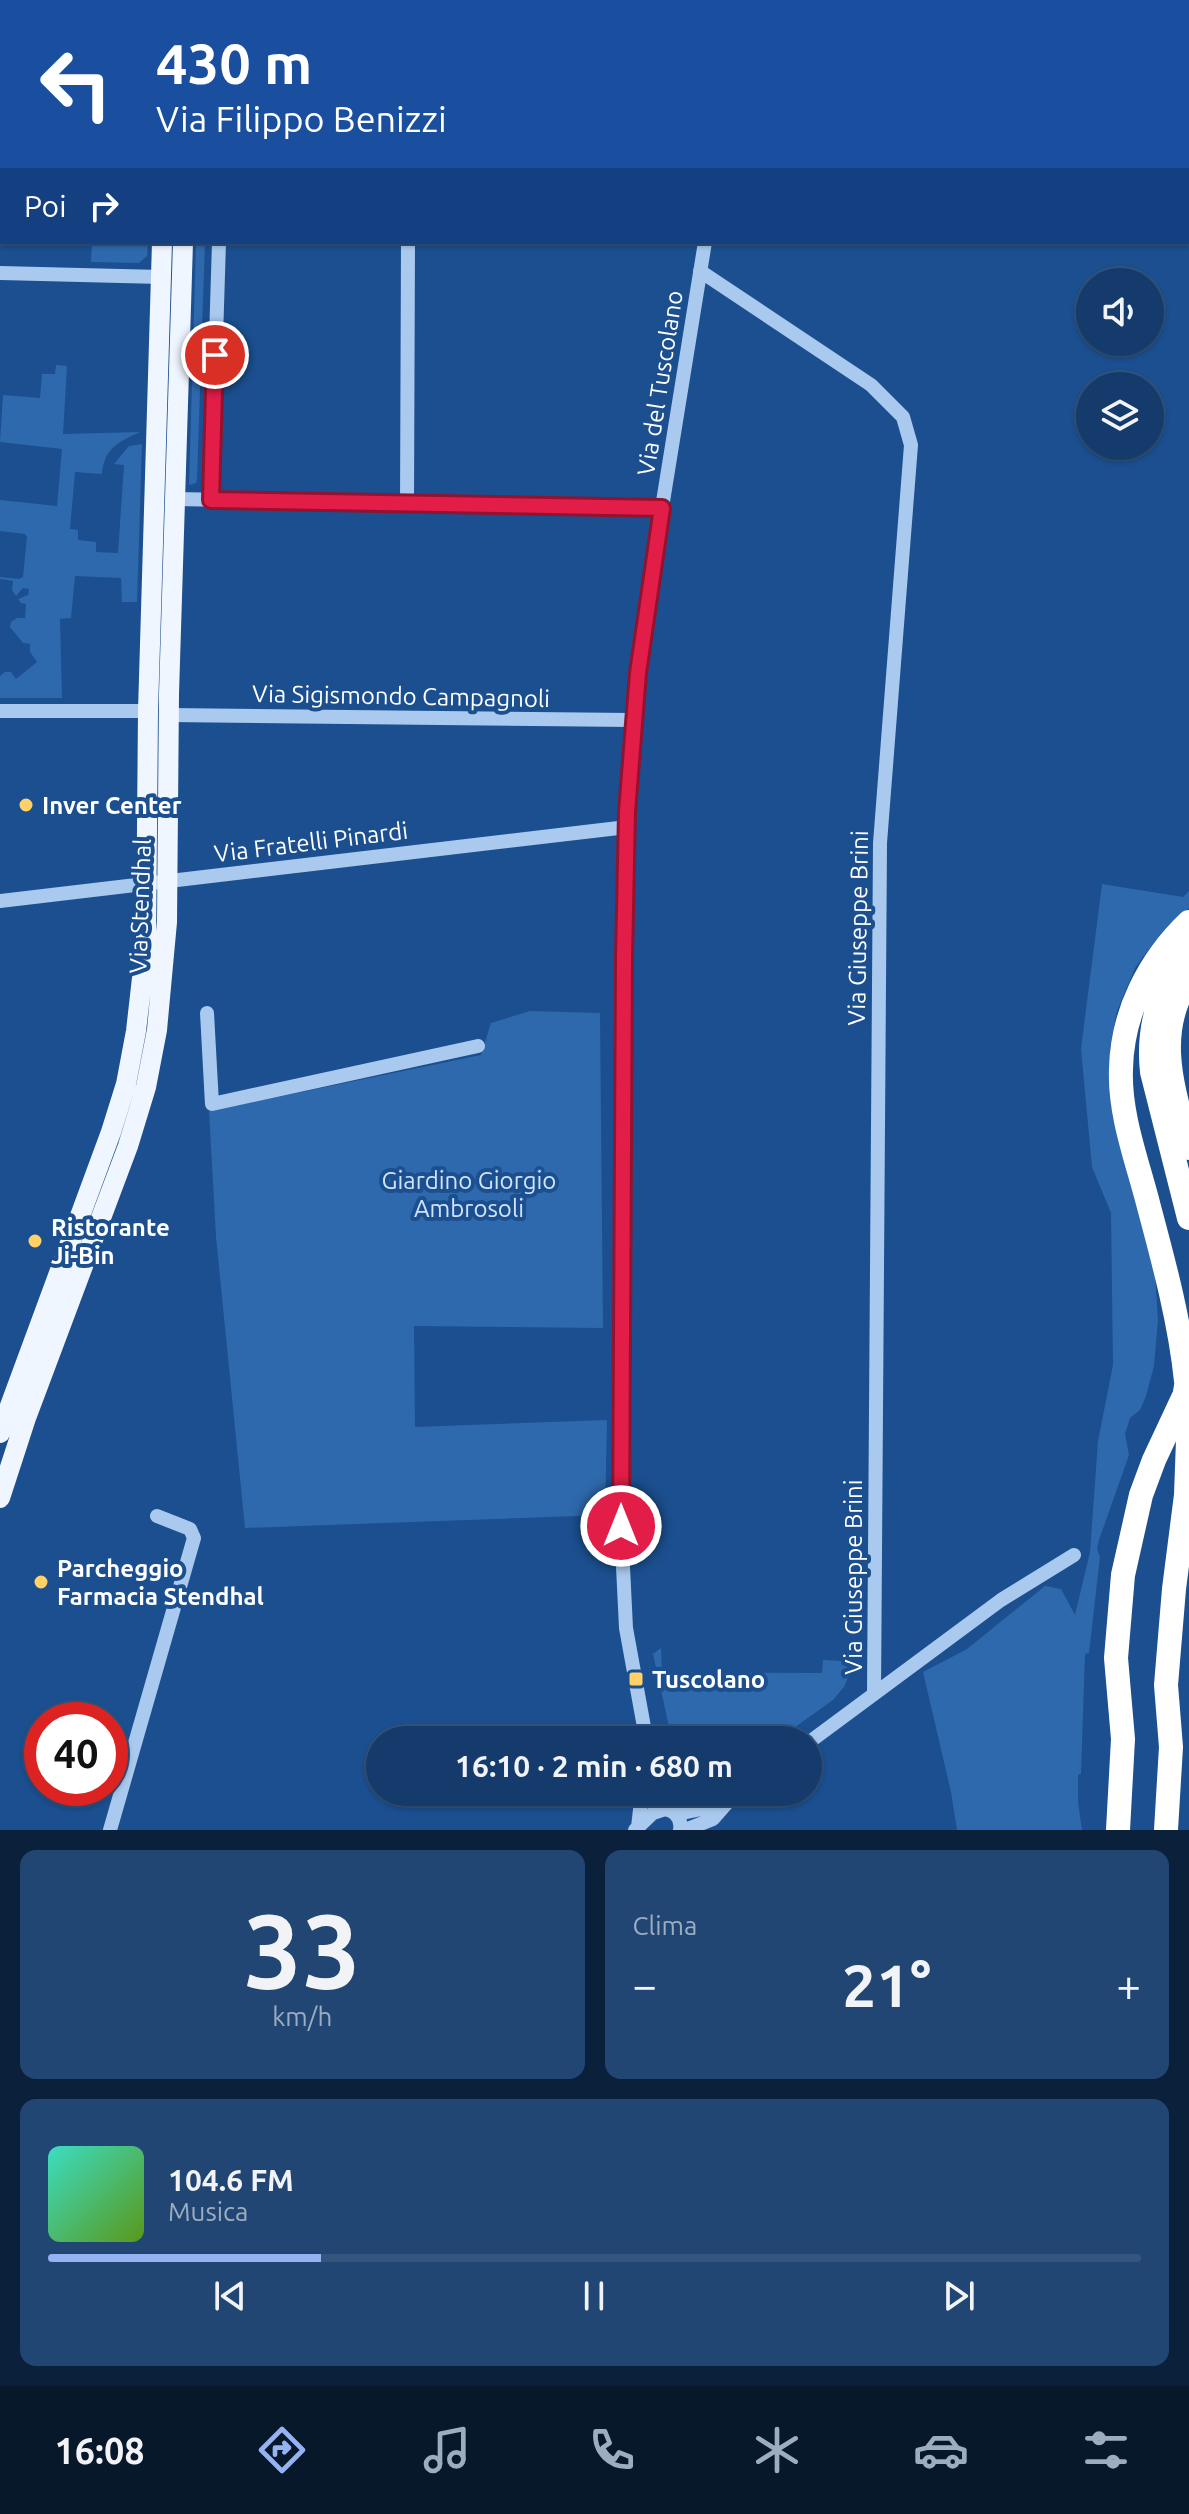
<!DOCTYPE html>
<html lang="it">
<head>
<meta charset="utf-8">
<style>
  :root { --surface:#143b6b; --page:#214673; --text:#f1f3f6; --muted:#9dadc1; --line:#33557e; --accent:#95b2f1 }
  body { margin:0; font-family:Ubuntu,sans-serif; background:var(--page); color:var(--text); height:100vh; display:flex; flex-direction:column; font-size:30px; white-space:nowrap }
  * { box-sizing:border-box; margin:0 }
  p { font-size:26px; color:var(--muted) }
  .icon { flex:none; width:44px; height:44px; fill:none; stroke:currentColor; stroke-width:2; stroke-linecap:round; stroke-linejoin:round }
  .map { position:relative; height:1830px; overflow:hidden }
  .side { display:flex; flex-direction:column; gap:20px; padding:20px; background:#0b203b; flex:1 }
  .side>* { flex:none }
  .guide { position:absolute; left:0px; top:0px; width:1190px; height:244px; box-shadow:0 2px 6px #0004,0 0 0 2px var(--line); background:#1a4fa0; color:#fff; overflow:hidden }
  .tools { position:absolute; left:1076px; top:268px; display:grid; gap:16px }
  .tools a { display:grid; place-items:center; width:88px; height:88px; border-radius:50%; background:var(--surface); box-shadow:0 2px 6px #0004,0 0 0 2px var(--line); font-size:40px }
  .speed { position:absolute; left:24px; top:1702px; display:flex; gap:16px; font-size:40px; font-weight:700; text-align:center }
  .speed>* { display:grid; place-content:center; width:104px; height:104px; border-radius:50%; background:var(--surface); box-shadow:0 2px 6px #0004,0 0 0 2px var(--line); line-height:1 }
  .speed .limit { border:12px solid #d22; background:#fff; color:#111 }
  .pin { position:absolute; display:grid; place-items:center; width:68px; height:68px; color:#fff; margin:-34px; border:4px solid #fff; border-radius:50%; box-shadow:0 2px 8px #0007 }
  .me { position:absolute; width:88px; margin:-44px; rotate:0deg; stroke-linejoin:round; filter:drop-shadow(0 0 6px #0008) }
  .turn { display:flex; align-items:center; gap:28px; height:168px; padding:0 24px; font-size:36px }
  .turn .icon { width:104px; height:104px; stroke-width:2.5 }
  .turn b { display:block; font-size:56px; line-height:68px }
  .then { display:flex; align-items:center; height:76px; padding:0 24px; background:#0003; gap:16px; font-size:30px }
  .big { font-size:60px; font-weight:700; line-height:1.1 }
  .side .card { flex:1; display:flex; flex-direction:column; justify-content:center; gap:12px; min-width:0; padding:0 28px; border-radius:16px; background:var(--page) }
  .side .dial { align-items:center; gap:0 }
  .dial b { font-size:104px; line-height:1 }
  .song { display:flex; align-items:center; gap:24px }
  .cover { width:96px; height:96px; border-radius:12px; background:linear-gradient(135deg,hsl(170 70% 55%),hsl(90 70% 35%)) }
  .played { height:8px; border-radius:4px; background:linear-gradient(90deg,var(--accent) 25%,var(--line) 25%) }
  .keys { display:flex; justify-content:space-around; direction:ltr }
  .heat { display:flex; justify-content:space-between; align-items:center; font-size:44px; direction:ltr }
  .side .tiles { flex:1; display:grid; gap:20px; grid-template-columns:1fr 1fr }
  .card:last-child { grid-column:span 2 }
  .trip { position:absolute; left:366px; top:1726px; width:456px; height:80px; border-radius:40px; background:var(--surface); box-shadow:0 2px 6px #0004,0 0 0 2px var(--line); font-weight:700; line-height:80px; text-align:center }
  .tabs { display:flex; height:128px; justify-content:space-around; align-items:center; background:#08182b; color:var(--muted) }
  .tabs .icon { width:56px; height:56px }
  .tabs .current { color:var(--accent) }
  .tabs b { font-size:36px; color:var(--text) }
  .map>svg:first-child { display:block }
  .green { fill:#2e69ad }
  .lines { fill:none; stroke-linecap:round; stroke-linejoin:round }
  .minor { stroke:#a9c9ee; stroke-width:14 }
  .major { stroke:#f0f6ff; stroke-width:20 }
  .highway { stroke:#fff; stroke-width:24 }
  .route-casing { stroke:#92132f; stroke-width:20 }
  .route { stroke:#e11d48; stroke-width:14 }
  .poi-dot { fill:#ffd166; stroke:#1b4f8f; stroke-width:3 }
  .labels { text-anchor:middle; dominant-baseline:central; stroke-width:8; stroke-linejoin:round; paint-order:stroke }
  .street-label { font-size:24px; fill:#fff; stroke:#1b4f8f }
  .poi-label { font-size:24px; font-weight:bold; fill:#fff; stroke:#1b4f8f; text-anchor:start }
  .park-label { font-size:24px; fill:#cfe3fa; stroke:#1b4f8f }
</style>
</head>
<body>
<div class="map">
<svg width="1189" height="1830" viewBox="0 0 1189 1830">
  <rect width="100%" height="100%" fill="#1b4f8f"/>
  <path class="green" d="M92,242H148L147,256L139,263L91,262Z
    M196,242H205L197,479L196,483L189,485Z
    M56,365L67,366L63,434L140,432C120,441 104,448 102,474L75,472L70,529L78,530V540L96,542V552L118,553L124,465L114,464L129,446L142,444L137,602H122L121,578L75,576L71,618L60,619L62,698H0V676L5,672H11L16,679L37,662L30,652V644L23,643L10,627L11,622L17,618H25L26,604L21,603L18,599L28,595L29,589L23,588L16,596L12,590L13,581L0,579V577L19,579L23,577L27,537L25,534L0,531V500L57,506L62,449L0,442L3,395L40,398L42,374H55Z
    M1102,884L1183,897L1189,891V908L1156,940L1135,968L1117,1011L1110,1048L1111,1088L1155,1275L1158,1320L1154,1366L1146,1396L1140,1410L1130,1418L1125,1434L1129,1455L1099,1540L1097,1549L1100,1557L1089,1653L1085,1654L1081,1774L1078,1775V1802L1082,1830H957L951,1792L923,1672L967,1649L1045,1586L1061,1589L1075,1615L1090,1552L1098,1441L1113,1365L1111,1213L1092,1167L1081,1049Z
    M530,1011L600,1013L603,1328L414,1326L415,1427L607,1420L605,1515L245,1528L216,1237L209,1111L481,1055L491,1023Z
    M661,1648L662,1672L822,1673L823,1660L841,1661L851,1670L844,1687L833,1700L777,1740H672L653,1654Z"/>
  <g class="lines">
    <path class="minor" d="M718,0V2
      M838,0L844,2
      M226,2L227,0
      M791,2L792,0
      M1188,49H1189
      M700,271L871,385L903,417L911,445L880,843L874,1694
      M0,273L161,277
      M175,499L662,508
      M211,500L219,242
      M407,505L408,242
      M0,711H148
      M169,715L632,720
      M0,901L627,827
      M207,1013L212,1104L478,1046
      M649,1740L644,1727L626,1628L621,1526L624,959L627,812L638,673L660,520L705,242
      M808,1743L1001,1600L1074,1555
      M667,1792L674,1812
      M677,1814L726,1804
      M638,1827L642,1792
      M110,1830L194,1538L190,1529L157,1516
      M635,1830L653,1813L665,1809C676,1811 682,1818 680,1830
      M685,1830L713,1819L727,1803L742,1792"/>
    <path class="major" d="M170,2V0
      M191,2V0
      M0,1433L111,1132L126,1084L136,1031L146,943L148,711L162,242
      M0,1498L26,1418L128,1146L146,1087L157,1030L167,922L169,694L183,242"/>
    <path class="highway" d="M1189,951C1159,987 1147,1026 1152,1072L1189,1218
      M1188,980C1153,1035 1174,1091 1189,1148
      M1186,1381C1180,1322 1164,1263 1149,1207C1138,1163 1119,1115 1121,1069C1122,1013 1149,960 1189,922
      M1118,1830L1123,1739L1116,1658L1123,1575L1141,1495L1154,1460L1183,1398
      M1166,1830L1171,1747L1166,1685L1174,1589L1186,1495L1188,1440L1185,1392L1189,1368"/>
  </g>
  <g class="lines">
    <g class="route-casing">
      <path id="route" d="M215,355L211,500L662,508L638,673L627,812L624,959L621,1526"/>
    </g>
    <use href="#route" class="route"/>
  </g>
  <g class="poi-dot">
    <circle cx="26" cy="805" r="8"/>
    <circle cx="35" cy="1241" r="8"/>
    <circle cx="41" cy="1582" r="8"/>
    <rect x="628" y="1671" width="16" height="16" rx="4"/>
  </g>
  <g class="labels">
    <g class="street-label">
      <text transform="translate(660 383) rotate(-81)">Via del Tuscolano</text>
      <text transform="translate(401 696) rotate(1)">Via Sigismondo Campagnoli</text>
      <text transform="translate(311 842) rotate(-7)">Via Fratelli Pinardi</text>
      <text transform="translate(140 906) rotate(-88)">Via Stendhal</text>
      <text transform="translate(858 928) rotate(-89)">Via Giuseppe Brini</text>
      <text transform="translate(853 1577) rotate(-90)">Via Giuseppe Brini</text>
    </g>
    <g class="poi-label">
      <text x="42" y="805">Inver Center</text>
      <text x="51" y="1227">Ristorante<tspan x="51" dy="28">Ji-Bin</tspan></text>
      <text x="57" y="1568">Parcheggio<tspan x="57" dy="28">Farmacia Stendhal</tspan></text>
      <text x="652" y="1679">Tuscolano</text>
    </g>
    <g class="park-label">
      <text x="469" y="1180">Giardino Giorgio<tspan x="469" dy="28">Ambrosoli</tspan></text>
    </g>
  </g>
</svg>
<div class="tools">
<a><svg class="icon" aria-label="sound" viewBox="0 0 24 24"><path d="M4 9h4l5-4v14l-5-4H4zM17 9q2 3 0 6"/></svg></a>
<a><svg class="icon" aria-label="layers" viewBox="0 0 24 24"><path d="M12 4l9 5-9 5-9-5zM3 14l9 5 9-5"/></svg></a>
</div>
<div class="speed"><div class="limit">40</div></div>
<div class="pin" style="left:215px;top:355px;background:#d93025"><svg class="icon" aria-label="arrive" viewBox="0 0 24 24"><path d="M6 21V4h12l-3 4 3 4H6"/></svg></div>
<svg class="me" style="left:621px;top:1526px" viewBox="-20 -20 40 40"><circle r="17" fill="#e11d48" stroke="#fff" stroke-width="3"/><path d="M0-11L8 9 0 5-8 9z" fill="#fff"/></svg>
<div class="trip">16:10 · 2 min · 680 m</div>
<div class="guide">
<div class="turn"><svg class="icon" aria-label="left" viewBox="0 0 24 24"><path d="M17 20v-9H6M10 6l-5 5 5 5"/></svg><div><b>430 m</b>Via Filippo Benizzi</div></div>
<div class="then">Poi<svg class="icon" aria-label="right" viewBox="0 0 24 24"><path d="M7 20v-9h11M14 6l5 5-5 5"/></svg></div>
</div>
</div>
<section class="side">
<div class="tiles">
<div class="card dial"><b>33</b><p>km/h</p></div>
<div class="card"><p>Clima</p>
<div class="heat"><a>−</a><b class="big">21°</b><a>+</a></div>
</div>
<div class="card">
<div class="song"><i class="cover"></i><div><b>104.6 FM</b><p>Musica</p></div></div>
<div class="played"></div>
<div class="keys"><svg class="icon" aria-label="previous" viewBox="0 0 24 24"><path d="M18 5L8 12l10 7zM5 5v14"/></svg><svg class="icon" aria-label="pause" viewBox="0 0 24 24"><path d="M8 5v14M16 5v14"/></svg><svg class="icon" aria-label="next" viewBox="0 0 24 24"><path d="M6 5l10 7-10 7zM19 5v14"/></svg></div>
</div>
</div>
</section>
<nav class="tabs">
<b>16:08</b>
<svg class="icon current" aria-label="directions" viewBox="0 0 24 24"><path d="M12 3l9 9-9 9-9-9zM9 14v-3h6M13 9l2 2-2 2"/></svg>
<svg class="icon" aria-label="music" viewBox="0 0 24 24"><path d="M9 18V5l10-2v13"/><circle cx="6" cy="18" r="3"/><circle cx="16" cy="16" r="3"/></svg>
<svg class="icon" aria-label="phone" viewBox="0 0 24 24"><path d="M5 4h4l2 5-3 2q2 4 5 5l2-3 5 2v4C11 20 4 13 5 4z"/></svg>
<svg class="icon" aria-label="climate" viewBox="0 0 24 24"><path d="M12 3v18M4 7l16 10M4 17L20 7"/></svg>
<svg class="icon" aria-label="car" viewBox="0 0 24 24"><path d="M5 17H2v-5l4-1 3-4h7l3 4 3 1v5h-3M9 17h6M6 11h13"/><circle cx="7" cy="17" r="2"/><circle cx="17" cy="17" r="2"/></svg>
<svg class="icon" aria-label="filters" viewBox="0 0 24 24"><path d="M4 7h16M4 17h16"/><circle cx="9" cy="7" r="2"/><circle cx="15" cy="17" r="2"/></svg>
</nav>
</body>
</html>
